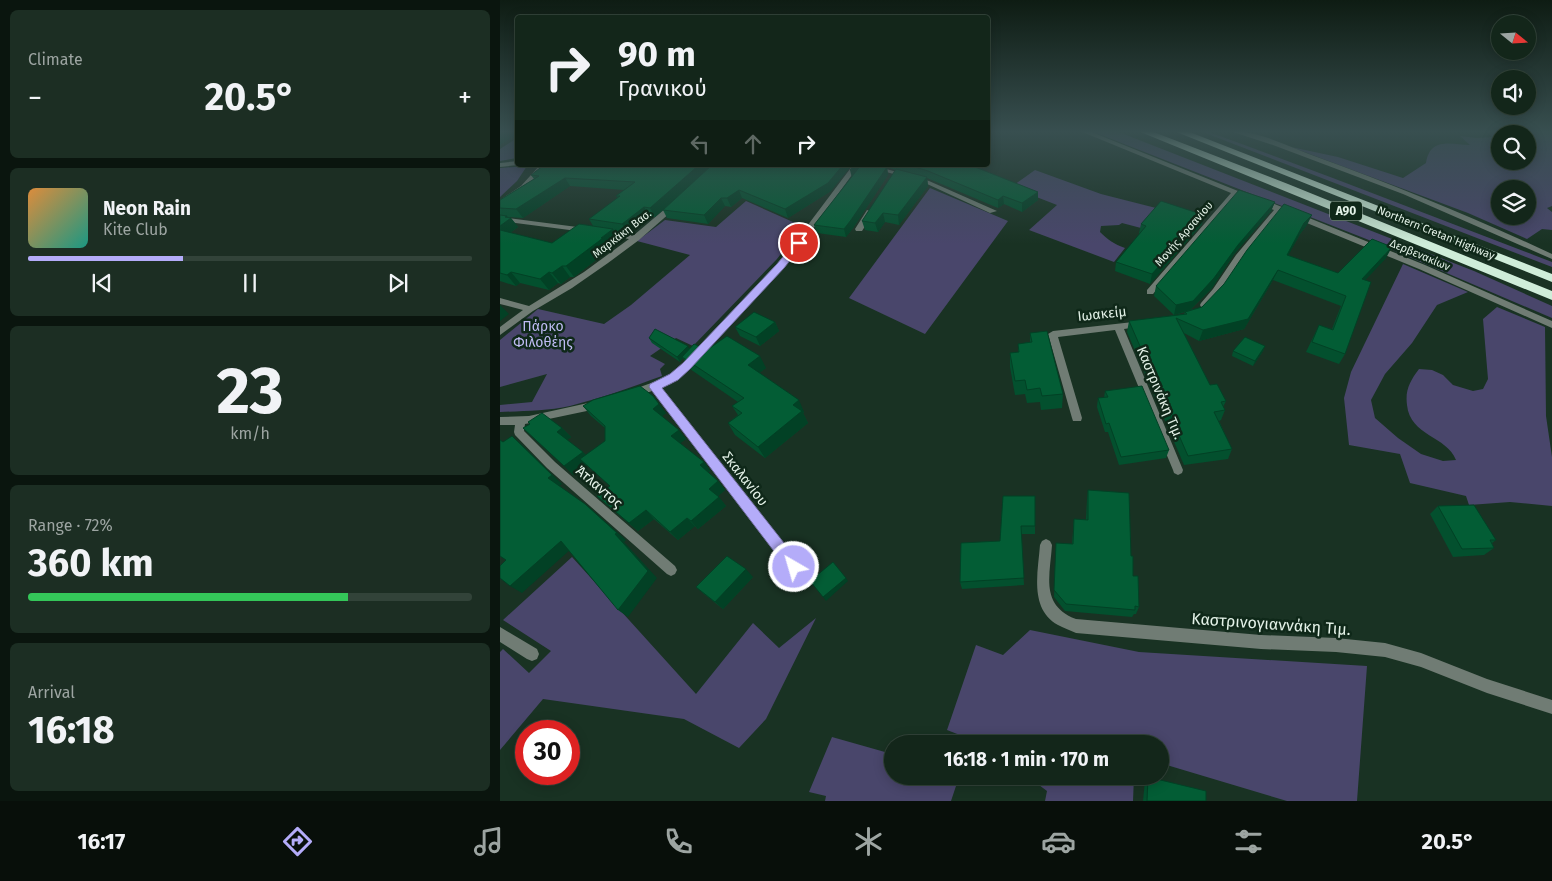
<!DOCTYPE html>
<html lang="en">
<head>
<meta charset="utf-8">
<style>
  :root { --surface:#13261a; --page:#1c2e23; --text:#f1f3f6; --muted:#9da5a2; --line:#324339; --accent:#b4acf9 }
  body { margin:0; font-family:"Fira Sans",sans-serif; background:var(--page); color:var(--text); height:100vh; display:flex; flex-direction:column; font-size:19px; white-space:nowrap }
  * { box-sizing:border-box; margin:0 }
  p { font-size:16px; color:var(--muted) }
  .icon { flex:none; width:28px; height:28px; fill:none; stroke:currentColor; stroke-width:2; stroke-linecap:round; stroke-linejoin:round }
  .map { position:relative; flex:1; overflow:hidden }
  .panel { display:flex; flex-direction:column; gap:10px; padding:10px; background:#0a150e; width:500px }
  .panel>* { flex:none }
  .banner { position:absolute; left:15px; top:15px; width:475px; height:152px; border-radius:5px; box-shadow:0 2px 12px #0003,0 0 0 1px var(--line); background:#13261a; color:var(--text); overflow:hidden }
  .needle { width:32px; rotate:108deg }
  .buttons { position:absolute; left:991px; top:15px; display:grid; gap:10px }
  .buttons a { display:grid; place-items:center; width:45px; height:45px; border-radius:50%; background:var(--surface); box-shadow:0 2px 12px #0003,0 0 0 1px var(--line); font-size:25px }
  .speed { position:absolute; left:15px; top:720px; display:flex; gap:10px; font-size:25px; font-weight:700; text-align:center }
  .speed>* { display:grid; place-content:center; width:65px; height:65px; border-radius:50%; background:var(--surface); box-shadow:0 2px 12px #0003,0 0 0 1px var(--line); line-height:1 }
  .speed .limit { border:8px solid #d22; background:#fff; color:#111 }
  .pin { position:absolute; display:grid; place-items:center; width:42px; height:42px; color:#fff; margin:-21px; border:2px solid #fff; border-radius:50%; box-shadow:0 1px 5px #0007 }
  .me { position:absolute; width:55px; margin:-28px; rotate:322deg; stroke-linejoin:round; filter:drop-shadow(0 0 4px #0008) }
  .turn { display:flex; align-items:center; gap:18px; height:105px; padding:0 20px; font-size:22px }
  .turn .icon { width:65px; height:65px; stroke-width:2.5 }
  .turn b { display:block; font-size:35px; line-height:42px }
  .lanes { display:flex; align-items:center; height:48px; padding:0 20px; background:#0003; justify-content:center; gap:25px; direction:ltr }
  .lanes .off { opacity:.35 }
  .big { font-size:38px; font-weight:700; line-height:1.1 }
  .panel .widget { flex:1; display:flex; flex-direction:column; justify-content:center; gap:8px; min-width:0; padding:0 18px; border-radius:8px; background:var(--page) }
  .panel .dial { align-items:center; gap:0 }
  .dial b { font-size:65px; line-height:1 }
  .song { display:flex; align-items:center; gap:15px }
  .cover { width:60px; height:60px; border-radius:8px; background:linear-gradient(135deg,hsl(30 70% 55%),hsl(170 70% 35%)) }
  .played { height:5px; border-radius:2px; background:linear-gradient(90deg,var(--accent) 35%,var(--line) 35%) }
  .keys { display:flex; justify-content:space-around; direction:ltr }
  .heat { display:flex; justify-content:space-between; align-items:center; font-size:28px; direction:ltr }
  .charge { height:8px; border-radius:4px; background:linear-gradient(90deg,#34c759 72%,var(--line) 0) }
  .trip { position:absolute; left:384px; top:735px; width:285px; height:50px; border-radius:25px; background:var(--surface); box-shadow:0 2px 12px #0003,0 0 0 1px var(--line); font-weight:700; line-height:50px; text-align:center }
  .menu { display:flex; height:80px; justify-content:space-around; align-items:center; background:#080f0a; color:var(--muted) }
  .menu .icon { width:35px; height:35px }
  .menu .active { color:var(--accent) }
  .menu b { font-size:22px; color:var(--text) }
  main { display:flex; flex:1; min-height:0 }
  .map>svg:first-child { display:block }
  .green { fill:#49466b; fill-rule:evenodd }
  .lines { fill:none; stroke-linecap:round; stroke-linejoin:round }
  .street { fill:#707c74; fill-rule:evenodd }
  .highway { fill:#cfedd9; fill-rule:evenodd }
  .wall { fill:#03502e; fill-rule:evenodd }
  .shaded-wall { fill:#024125 }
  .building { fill:#035d35; stroke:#024125 }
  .route { fill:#b4acf9; stroke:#7570a2 }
  .labels { text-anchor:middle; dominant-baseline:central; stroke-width:5; stroke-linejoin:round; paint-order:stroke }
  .far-street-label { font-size:11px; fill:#e3f1e7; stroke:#0f2819 }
  .shield { fill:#0f2819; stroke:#a3b5a9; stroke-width:1 }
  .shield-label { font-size:12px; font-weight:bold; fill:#e3f1e7 }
  .street-label { font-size:14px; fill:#e3f1e7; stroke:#0f2819 }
  .park-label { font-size:14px; fill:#bfbbf3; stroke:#0f2819 }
  .near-street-label { font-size:16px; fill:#e3f1e7; stroke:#0f2819 }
</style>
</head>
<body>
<main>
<section class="panel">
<div class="widget"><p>Climate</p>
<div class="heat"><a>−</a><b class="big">20.5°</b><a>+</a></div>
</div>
<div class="widget">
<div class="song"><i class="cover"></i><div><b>Neon Rain</b><p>Kite Club</p></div></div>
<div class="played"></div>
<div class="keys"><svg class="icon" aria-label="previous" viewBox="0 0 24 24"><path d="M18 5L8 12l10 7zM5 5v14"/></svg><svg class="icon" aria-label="pause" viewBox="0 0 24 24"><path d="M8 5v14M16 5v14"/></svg><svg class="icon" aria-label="next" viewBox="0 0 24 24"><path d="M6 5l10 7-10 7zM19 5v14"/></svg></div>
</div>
<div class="widget dial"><b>23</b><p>km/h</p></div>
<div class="widget"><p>Range · 72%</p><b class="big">360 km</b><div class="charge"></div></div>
<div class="widget"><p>Arrival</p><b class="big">16:18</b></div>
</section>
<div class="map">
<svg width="1052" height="801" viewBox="0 0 1052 801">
  <rect width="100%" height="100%" fill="#193223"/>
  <path class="green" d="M591,131H616L974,271L1052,306V318L874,242Z
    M700,131H706C822,173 937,218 1052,262V267Z
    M986,131H1052V206L1047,208L1052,212V230L1042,229L1027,239L968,213L791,147L838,157L903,178L926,163C930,137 950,144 970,145L960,136L977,138L993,137ZM1000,134H1028V161H1000ZM1000,189H1028V216H1000Z
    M17,138V158L0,161V149Z
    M27,166L17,181L0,197V168Z
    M535,170L601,194L656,208L641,228L622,223L619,225L601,226L600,232C608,240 614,244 625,248L614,262L529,230L557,205L511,187Z
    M430,188L508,221L425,334L349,298Z
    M246,201L302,226L277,259L193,346L176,338L150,356L165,364L160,369L162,376C132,387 101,398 70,406C47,411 23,411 0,412V405L32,402L47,374L0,387V340L38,309L104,324L131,305L190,255L137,241L165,220L216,227Z
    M903,264L968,292L937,305L912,343L885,374L871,400L875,418L898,438L921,454L943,461L956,460C947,436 910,436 907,405C905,390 910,381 919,369L932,370L943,375L953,385L973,391L983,389L988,379L983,319L997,307L1045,327L1046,416L1052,457V506L1010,502L969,505L966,496L910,483L900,454L849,445L844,398L851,372Z
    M72,557L196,694L253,623L279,648L316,618L266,719L239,748L184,719L43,699L0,750V652L3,649L29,673L51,651L3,620Z
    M530,630L639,652L867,666L857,801H787L660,763V744H483L447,730L476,645L503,655Z
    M332,737L392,754V776L459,777L451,801H325L326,796L309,792Z
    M527,776H634L633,801H545L547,791Z"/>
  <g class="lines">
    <path class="street" d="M580,131H589L738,191L751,197L747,199L737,195L653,294H647V290L731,193Z
      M730,131C760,131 790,147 817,157C897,186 975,218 1052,254V259L903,194L773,145Z
      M18,161V165L0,167V163Z
      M40,165H47L25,188L0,205V200L21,186Z
      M353,165H359L292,258L190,368L171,384L160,388L298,563L300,567L298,571L294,573L290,571L152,391L133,398L128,394L129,391L165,378L184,364L286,254Z
      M362,165H372L429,181L497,211L490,213L425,183Z
      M758,200H764L782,207L925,265L1052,321V328L919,269L780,212L742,259L719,293L707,307H701L700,305L701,303L713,289L736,255L774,210L758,204Z
      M172,203L179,205L139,240L108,263L72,288L33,311L0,335V327L23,310L0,304V298L29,306L84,272L129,239L102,235V231L134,235Z
      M367,210L374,212L362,231H356L355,229Z
      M0,217L85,228L89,230L85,232L0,221Z
      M642,321L646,324L645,326L624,329L683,470L682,473L678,475L674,473L673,470L615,330L558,337L582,418L581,421H573L572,418L548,334L553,331Z
      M97,401L101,402L102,405L101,408L25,424L24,431L55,462L175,566L177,570L175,574L171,576L167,574L47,468L15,435L14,432L15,425H0V417L29,416Z
      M546,539L550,541L552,545C550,576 540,605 576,619L761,635L836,638L885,643L921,653L987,679L1052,700V714L987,693L921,667L885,657L836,652L761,649L576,633C570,630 563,628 558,625C529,609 538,572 540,545L542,541Z
      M0,627L37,649L39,654L37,659L32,661L27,659L0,642Z"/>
    <path class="highway" d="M638,131H651L788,184L1052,291V300Z
      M674,131H687L1052,274V282Z"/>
  </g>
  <path class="wall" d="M354,165H470L538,200L522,212L504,204L498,208L427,178L428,186L399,225L385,222L378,232L365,230L362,221L396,170L387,167L388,175L353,228L346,237L317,233L314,225L352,177Z
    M208,169L331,191L288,218L242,198L231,207L225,206L208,224L167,218L163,210L155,217L149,216L128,233L115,231L120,240L110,248V249L74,277H70L61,284L58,283L49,290L20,283L16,286L0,281V200L34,179L31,175ZM70,186L124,190L116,196L118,198L89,219L93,226L52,243L10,233L18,227L11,218L7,217L23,218Z
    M775,202L771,211L734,254L712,288L690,310L702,307L807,225L800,234L788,255L838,273L886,258L865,280L845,354L839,364L806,352L819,325L832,329L841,306L773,280L744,329L699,341L684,333L710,385L726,401L723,407L725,410L721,420L719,421L732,449L728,459L684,465L627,332L629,321L684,314L685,312L674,315L654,296L656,286Z
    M641,224H702L650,284L615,271L616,262L640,234L639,233Z
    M275,322L279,331L260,346L240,336L235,327Z
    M530,333L563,394L562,408L541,410L540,402L527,403L525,394L515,395L510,367V353L518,352V344L530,342Z
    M149,338L190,349L207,350L266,368L259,373L304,412L303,413L308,423L265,458L235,435L228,423L238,415L232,406L238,402L190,369L183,358L180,362L152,343Z
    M765,346L763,351L753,366L732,356L733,351Z
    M605,391L669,450L666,458L619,465L608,432H605L597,407L598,398H604Z
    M83,406L166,413L162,416L186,439L180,443L204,462L210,471L208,473L218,481L225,490L218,496L226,506L198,529L195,526L178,540L154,519L138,531L97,496L110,486L87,465L73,475L62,428L71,437L67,440L86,455L105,441V428L91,416Z
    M588,490L631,556L633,576L639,607L636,614H634L632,617L565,611L554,597L556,550L572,544L574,519L586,520L587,499Z
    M535,496V534H521L524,585L462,589L460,582L500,541Z
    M938,506L996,540L992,543L994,548L984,555L953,557L930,514Z
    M253,577L223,609L204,594L196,587Z
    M648,777L706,801H643L645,780Z"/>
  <path class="shaded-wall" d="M2,131H18V133L0,145V132Z
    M199,165H206L208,169L155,217L150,208Z
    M343,165H352L331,191L288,218L285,209Z
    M358,165H365L352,178L350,170Z
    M387,167L388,175L353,228L346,237L344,229Z
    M427,177L428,186L399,225L398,215Z
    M65,178L70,186L23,218L16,209Z
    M239,190L242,198L231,207L227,198Z
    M538,192V200L522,212V203Z
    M503,196L504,204L498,208V200Z
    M221,198L225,206L208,224L204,215Z
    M775,202L771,211L734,254L712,288L690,310L674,315L676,305L738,245Z
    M144,207L149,216L128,233L122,224Z
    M383,213L385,222L378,232L375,223Z
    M704,215L702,224L650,284L652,274Z
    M812,215L807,225L800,234L783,265L787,255L804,223Z
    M7,216L9,219L11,218L18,227L0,240V226L5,217Z
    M113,229L120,240L110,248V249L74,277L66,266Z
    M892,247L886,258L856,290L862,279Z
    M62,266L70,277L61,284L52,273Z
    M778,270L773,280L744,329L699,341L703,330Z
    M11,272L20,283L16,286L7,275Z
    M49,272L58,283L49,290L40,279Z
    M0,305L9,314L0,321Z
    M275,322L279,331L260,346L256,337Z
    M188,346L191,351L182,357L183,358L180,362L177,357Z
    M765,346L763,351L753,366L755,361Z
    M260,356L266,368L254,377L248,365Z
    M299,400L304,412L303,413L308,423L265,458L258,447L293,405Z
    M159,404L166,413L160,418L153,409Z
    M62,428L71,437L66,441L57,432Z
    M179,430L186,439L178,445L171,436Z
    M12,436L22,445L62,484L58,487L48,478Z
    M83,452L92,461L73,475L64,466Z
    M204,462L210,471L206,474L200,465Z
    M218,481L225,490L216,498L209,489Z
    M219,497L226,506L198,529L191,521Z
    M85,504L126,540L124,542L157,578L128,617L118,610Z
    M146,510L154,519L138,531L129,523Z
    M187,518L195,526L178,540L170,532Z
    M61,541L71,549L22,593L10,586Z
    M246,569L253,577L223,609L215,602Z
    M346,578L348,581L326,601L323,597Z"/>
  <path class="building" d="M44,165H199L150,208L144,207L122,224L89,219L120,196H116L135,182L65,178L16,209L0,208V200L39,176L31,175Z
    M212,165H343L328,183L285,209L239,190L227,198H221L204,215L163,210Z
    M354,165H358L350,170Z
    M361,165H380L387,167L351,220L344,229L314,225Z
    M408,165H470L538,192L522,203L503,196L498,200L428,171Z
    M396,169L427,177L398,215L383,213L375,223L362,221Z
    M739,190L775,202L738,245L714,278L693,301L676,305L656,286Z
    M661,201L704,215L652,274L616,262L646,226L641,224Z
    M784,204L812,215L804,223L787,255L838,273L872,239L892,247L862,279L871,282L845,354L812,342L819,325L833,330L846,296L778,270L748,319L703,330L676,318L710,385L717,384L726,401L721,402L725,410L714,412L732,449L688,456L629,321L687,314L685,312L702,307L724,284L747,250Z
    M0,215L7,216L5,217L11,218L0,226Z
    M79,224L113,229L101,238H103L66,266H62L52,273L49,272L40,279L11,272L7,275L0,273V230L52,243Z
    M254,312L275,322L256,337L235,327Z
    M155,329L188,346L177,357L149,338Z
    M547,331L563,394L542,396L540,388L527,390L525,380L515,381L510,353L519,352L518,344L532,342L530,333Z
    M227,336L260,356L248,365L299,400L293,405L302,411L258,447L228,423L242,413L232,406L244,398L182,357L194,344L207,350Z
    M745,337L765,346L755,361L733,351Z
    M140,386L153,396L159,404L153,409L179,430L171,436L204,462L200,465L218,481L209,489L219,497L191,521L187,518L170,532L146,510L129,523L97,496L110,486L80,459L105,441V426L83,406L93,400Z
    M642,386L669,450L621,457L609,423L606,424L598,398L608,397L605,391Z
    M42,413L62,428L57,432L83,452L64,466L23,428L30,424L28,422Z
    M12,436L52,475L48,478L85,504L117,533L115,534L148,571L118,610L61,541L10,586L0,578V566L6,560L0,556V440L3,442Z
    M588,490L629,493L631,556H633V576H638L639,607L635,606V610L566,604L554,590L556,543L573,544L574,519L588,520Z
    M503,496H535V526H521L524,578L460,582L461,543L500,541Z
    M974,505L996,540H990L994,548L962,549L938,506Z
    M227,556L246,569L215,602L196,587Z
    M333,562L346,578L323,597L310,581Z
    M648,777L706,791V801H647Z"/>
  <linearGradient id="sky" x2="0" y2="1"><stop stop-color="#0e1c13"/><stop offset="0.54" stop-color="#384f50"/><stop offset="1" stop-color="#384f50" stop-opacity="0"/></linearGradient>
  <rect width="1052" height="244" fill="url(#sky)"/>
  <path class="route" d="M299,240L304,243L284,268L190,369L178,380L162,388L299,562L301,567L299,571L294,573L289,571L149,387L150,384L170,374L183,363L277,264L296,241Z"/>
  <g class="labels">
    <g class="far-street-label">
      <text transform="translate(936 233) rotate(22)">Northern Cretan Highway</text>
      <text transform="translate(122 234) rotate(-38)">Μαρκάκη Βασ.</text>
      <text transform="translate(684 234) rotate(-49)">Μονής Αρσανίου</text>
      <text transform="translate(920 255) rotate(23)">Δερβενακίων</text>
    </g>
    <rect class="shield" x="830" y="201.5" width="32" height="19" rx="4"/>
    <g class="shield-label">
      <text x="846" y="211">Α90</text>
    </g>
    <g class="street-label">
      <text transform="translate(602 314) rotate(-6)">Ιωακείμ</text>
      <text transform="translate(660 393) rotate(67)">Καστρινάκη Τιμ.</text>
      <text transform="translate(245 479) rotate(52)">Σκαλανίου</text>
      <text transform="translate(99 487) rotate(41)">Άτλαντος</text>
    </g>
    <g class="park-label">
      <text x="43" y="326">Πάρκο<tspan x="43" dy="16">Φιλοθέης</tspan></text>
    </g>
    <g class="near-street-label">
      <text transform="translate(771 624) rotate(4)">Καστρινογιαννάκη Τιμ.</text>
    </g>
  </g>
</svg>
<div class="buttons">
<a><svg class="needle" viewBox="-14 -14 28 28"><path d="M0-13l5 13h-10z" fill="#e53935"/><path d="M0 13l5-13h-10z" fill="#9da5a2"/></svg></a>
<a><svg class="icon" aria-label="sound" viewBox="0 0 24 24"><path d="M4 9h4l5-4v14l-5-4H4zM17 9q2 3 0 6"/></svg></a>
<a><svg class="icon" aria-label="search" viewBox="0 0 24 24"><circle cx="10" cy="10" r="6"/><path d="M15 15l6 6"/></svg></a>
<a><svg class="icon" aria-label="layers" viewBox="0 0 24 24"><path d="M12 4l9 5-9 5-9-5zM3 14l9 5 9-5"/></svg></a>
</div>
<div class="speed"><div class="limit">30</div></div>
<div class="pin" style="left:299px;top:243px;background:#d93025"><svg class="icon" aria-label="arrive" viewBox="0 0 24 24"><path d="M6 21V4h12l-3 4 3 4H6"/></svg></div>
<svg class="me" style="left:294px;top:567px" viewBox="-20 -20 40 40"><circle r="17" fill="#b4acf9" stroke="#fff" stroke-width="3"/><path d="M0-11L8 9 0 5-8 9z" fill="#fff"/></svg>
<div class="trip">16:18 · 1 min · 170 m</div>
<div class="banner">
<div class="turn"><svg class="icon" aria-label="right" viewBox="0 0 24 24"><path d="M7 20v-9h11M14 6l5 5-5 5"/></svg><div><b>90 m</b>Γρανικού</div></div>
<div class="lanes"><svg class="icon off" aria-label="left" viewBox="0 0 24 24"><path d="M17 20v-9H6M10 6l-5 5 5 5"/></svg><svg class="icon off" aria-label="ahead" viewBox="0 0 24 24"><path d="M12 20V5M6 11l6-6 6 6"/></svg><svg class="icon" aria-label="right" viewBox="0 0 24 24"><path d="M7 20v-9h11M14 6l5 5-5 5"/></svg></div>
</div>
</div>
</main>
<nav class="menu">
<b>16:17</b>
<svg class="icon active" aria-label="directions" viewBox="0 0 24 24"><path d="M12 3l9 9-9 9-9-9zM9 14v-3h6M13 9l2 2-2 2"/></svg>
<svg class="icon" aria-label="music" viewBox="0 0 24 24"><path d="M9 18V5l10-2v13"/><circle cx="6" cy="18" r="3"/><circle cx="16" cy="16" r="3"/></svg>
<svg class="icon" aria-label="phone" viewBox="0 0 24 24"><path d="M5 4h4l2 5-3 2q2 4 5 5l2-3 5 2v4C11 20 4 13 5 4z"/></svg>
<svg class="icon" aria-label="climate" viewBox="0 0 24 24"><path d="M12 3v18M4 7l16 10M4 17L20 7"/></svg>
<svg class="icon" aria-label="car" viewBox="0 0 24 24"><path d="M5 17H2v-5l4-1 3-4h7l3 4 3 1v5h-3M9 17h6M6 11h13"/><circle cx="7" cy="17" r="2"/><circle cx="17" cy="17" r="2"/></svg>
<svg class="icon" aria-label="filters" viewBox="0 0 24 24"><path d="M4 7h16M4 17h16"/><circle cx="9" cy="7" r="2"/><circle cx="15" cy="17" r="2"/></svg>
<b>20.5°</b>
</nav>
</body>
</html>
